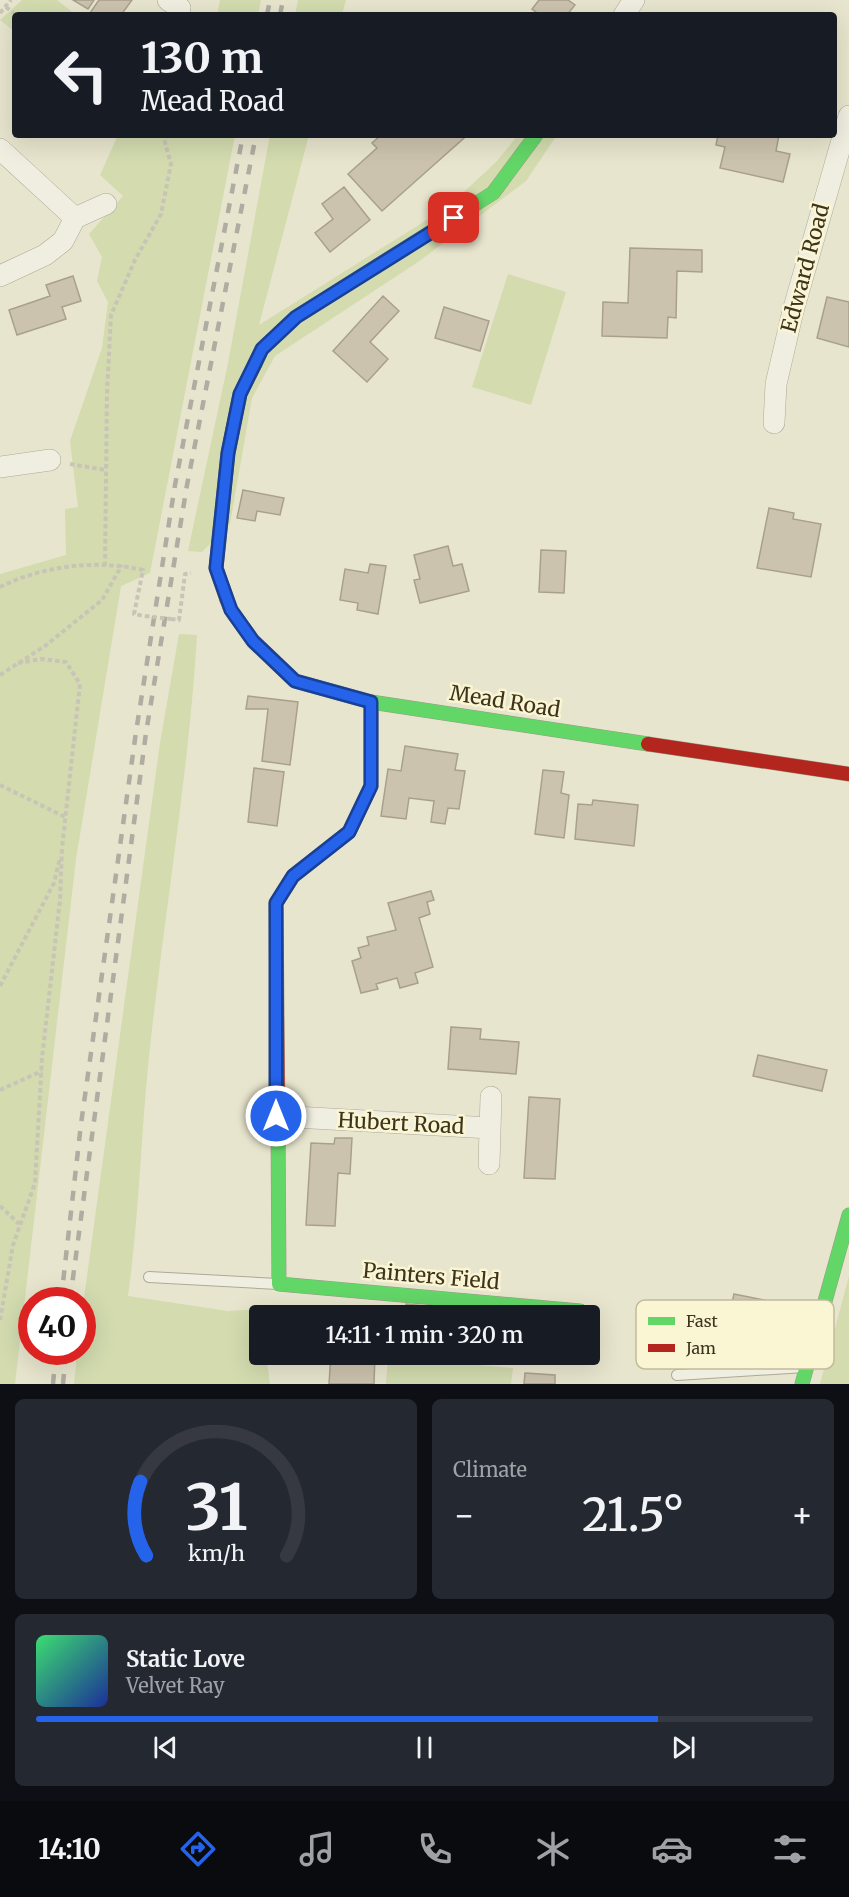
<!DOCTYPE html>
<html lang="en">
<head>
<meta charset="utf-8">
<style>
  :root { --surface:#171b24; --page:#242831; --text:#f1f3f6; --muted:#9ea1a6; --line:#363941; --accent:#2563eb }
  body { margin:0; font-family:Merriweather,serif; background:var(--page); color:var(--text); height:100vh; display:flex; flex-direction:column; font-size:22px; white-space:nowrap }
  * { box-sizing:border-box; margin:0 }
  p { font-size:20px; color:var(--muted) }
  .icon { flex:none; width:33px; height:33px; fill:none; stroke:currentColor; stroke-width:2; stroke-linecap:round; stroke-linejoin:round }
  .map { position:relative; height:1384px; overflow:hidden }
  .panel { display:flex; flex-direction:column; gap:15px; padding:15px; background:#0d0f14; flex:1 }
  .panel>* { flex:none }
  .guide { position:absolute; left:12px; top:12px; width:825px; height:126px; border-radius:6px; box-shadow:0 6px 24px #0002; background:#171b24; color:var(--text); overflow:hidden }
  .speed { position:absolute; left:18px; top:1287px; display:flex; gap:12px; font-size:30px; font-weight:700; text-align:center }
  .speed>* { display:grid; place-content:center; width:78px; height:78px; border-radius:50%; background:var(--surface); box-shadow:0 6px 24px #0002; line-height:1 }
  .speed .limit { border:9px solid #d22; background:#fff; color:#111 }
  .pin { position:absolute; display:grid; place-items:center; width:51px; height:51px; color:#fff; margin:-26px; border-radius:12px; box-shadow:0 3px 9px #0006 }
  .me { position:absolute; width:66px; margin:-33px; rotate:0deg; stroke-linejoin:round; filter:drop-shadow(0 0 4px #0008) }
  .turn { display:flex; align-items:center; gap:21px; height:126px; padding:0 30px; font-size:27px }
  .turn .icon { width:78px; height:78px; stroke-width:2.5 }
  .turn b { display:block; font-size:42px; line-height:51px }
  .big { font-size:45px; font-weight:600; line-height:1.1 }
  .panel .card { flex:1; display:flex; flex-direction:column; justify-content:center; gap:9px; min-width:0; padding:0 21px; border-radius:9px; background:var(--page) }
  .panel .dial { align-items:center; gap:0 }
  .dial svg { height:156px; overflow:visible; fill:none; stroke:var(--line); stroke-width:7; stroke-linecap:round; text-anchor:middle }
  .dial text { fill:var(--text); stroke:none }
  .song { display:flex; align-items:center; gap:18px }
  .cover { width:72px; height:72px; border-radius:9px; background:linear-gradient(135deg,hsl(140 70% 55%),hsl(230 70% 35%)) }
  .played { height:6px; border-radius:3px; background:linear-gradient(90deg,var(--accent) 80%,var(--line) 80%) }
  .keys { display:flex; justify-content:space-around; direction:ltr }
  .heat { display:flex; justify-content:space-between; align-items:center; font-size:33px; direction:ltr }
  .panel .tiles { flex:1; display:grid; gap:15px; grid-template-columns:1fr 1fr }
  .card:last-child { grid-column:span 2 }
  .trip { position:absolute; left:249px; top:1305px; width:351px; height:60px; border-radius:6px; background:var(--surface); box-shadow:0 6px 24px #0002; font-weight:600; line-height:60px; text-align:center }
  .menu { display:flex; height:96px; justify-content:space-around; align-items:center; background:#090b0e; color:var(--muted) }
  .menu .icon { width:42px; height:42px }
  .menu .current { color:var(--accent) }
  .menu b { font-size:27px; color:var(--text) }
  .map>svg:first-child { display:block }
  .green { fill:#d3dbaf }
  .building { fill:#ccc3ae; stroke:#a9a08c; stroke-width:1.5 }
  .lines { fill:none; stroke-linecap:round; stroke-linejoin:round }
  .lane-casing { stroke:#ada997; stroke-width:12 }
  .street-casing { stroke:#ada997; stroke-width:22 }
  .fast-casing { stroke:#9d9986; stroke-width:15 }
  .jam-casing { stroke:#9d9986; stroke-width:15 }
  .path { stroke:#c8c5b7; stroke-width:4; stroke-dasharray:4.5 3; stroke-linecap:butt }
  .lane { stroke:#f0eee0; stroke-width:10 }
  .street { stroke:#f0eee0; stroke-width:21 }
  .fast { stroke:#63d668; stroke-width:14 }
  .jam { stroke:#b3261e; stroke-width:14 }
  .rail { stroke:#afaca1; stroke-width:4.5; stroke-dasharray:10 10; stroke-linecap:butt }
  .path-bridge { stroke:#c8c5b7; stroke-width:4; stroke-dasharray:4.5 3; stroke-linecap:butt }
  .route-casing { stroke:#184099; stroke-width:15 }
  .route { stroke:#2563eb; stroke-width:10 }
  .labels { text-anchor:middle; dominant-baseline:central; stroke-width:5; stroke-linejoin:round; paint-order:stroke }
  .street-label { font-size:21px; fill:#3e331d; stroke:#faf5d3 }
  .key { fill:#faf5d3; stroke:#c2bb9c; stroke-width:1.5 }
  .key-label { font-size:16px; fill:#3e331d }
</style>
</head>
<body>
<div class="map">
<svg width="849" height="1384" viewBox="0 0 849 1384">
  <rect width="100%" height="100%" fill="#e8e5ce"/>
  <path class="green" d="M22,0H57L76,15H15V32L0,20Z
    M220,0H261L258,15H217Z
    M298,0H346L342,15H295Z
    M118,135H235L150,573L121,586L76,859L15,1384H0V574L66,555L65,509L78,507L70,441L102,348L108,302L97,281L102,257L89,234L123,196L100,175Z
    M270,135H309L259,325L449,206L497,161L518,135H557L526,181L418,262L275,356L252,398L230,524L202,552L188,551L228,363Z
    M508,274L566,292L531,405L472,387Z
    M179,634L197,635C189,770 166,903 151,1038C141,1124 140,1210 128,1296L228,1311L265,1309V1315L260,1316V1354L266,1355L270,1384H74L77,1352H82L83,1305L160,743Z
    M849,1276V1384H820Z
    M388,1357L513,1368L511,1384H386Z"/>
  <path class="building" d="M73,0H94L88,9Z
    M99,0H132L121,15H92L90,13Z
    M539,0H568L575,5L567,15H540L532,9Z
    M381,135H462L464,138L382,211L348,174L377,148L372,143Z
    M718,135H779L776,151L790,154L783,182L720,168L725,147L716,145Z
    M344,187L370,220L330,252L315,233L333,219L322,204Z
    M630,248L702,250V272L677,271L676,318L668,317L667,338L602,336L603,302L628,303Z
    M73,276L81,301L62,307L66,319L17,335L9,310L50,296L46,285Z
    M383,296L399,311L370,342L388,359L367,382L333,351Z
    M827,297L849,302V347L817,338Z
    M444,307L489,321L480,351L435,338Z
    M243,490L284,498L280,515L257,511L255,521L237,518Z
    M769,508L794,513L793,519L821,524L811,577L757,568Z
    M448,546L453,566L462,564L469,591L420,603L414,580L420,579L414,555Z
    M541,550L566,551L564,593L539,592Z
    M370,564L386,566L378,614L357,610L358,603L340,600L345,569L368,573Z
    M248,696L298,702L290,765L262,761L268,709H246Z
    M405,746L458,754L455,770L465,771L459,809L448,808L445,824L431,822L434,801L409,798L406,819L381,816L388,769L401,771Z
    M254,768L284,772L277,826L248,822Z
    M543,770L564,772L561,793L569,795L564,838L535,834Z
    M593,800L638,805L634,846L575,839L578,804L592,805Z
    M431,891L434,900L427,902L430,914L419,918L433,967L415,973L418,983L400,988L397,978L376,984L378,989L361,993L352,961L361,958L358,948L369,945L367,937L396,930L388,903Z
    M451,1027L481,1029L480,1039L519,1042L516,1074L448,1069Z
    M758,1055L827,1070L822,1091L753,1076Z
    M529,1097L560,1099L555,1179L524,1178Z
    M335,1138H352L350,1174L338,1173L335,1226L306,1225L311,1143L334,1144Z
    M734,1294L774,1302L773,1310L783,1312L778,1334L727,1324Z
    M406,1304L527,1316H405Z
    M331,1354H375L374,1384H329Z
    M525,1373L555,1375V1384H524Z"/>
  <g class="lines">
    <g class="lane-casing">
      <path id="lane" d="M149,1277L278,1284
        M677,1375L805,1367"/>
    </g>
    <g class="street-casing">
      <path id="street" d="M168,0L180,8
        M624,15L634,0
        M0,149L75,218
        M0,276L45,255L63,241L75,218L106,204
        M774,423L776,384L793,311L849,116
        M0,467L50,460
        M277,1116L490,1128
        M489,1164L491,1097"/>
    </g>
    <g class="fast-casing">
      <path id="fast" d="M255,364L262,349L296,317L493,193L536,135
        M227,600L231,610L253,641L295,681L371,702L648,744
        M278,1125L279,1284L580,1311
        M802,1384L849,1215"/>
    </g>
    <g class="jam-casing">
      <path id="jam" d="M227,600L216,568L228,453L240,394L255,364
        M648,744L849,774
        M278,1125L276,903L293,876L349,832L371,786V702"/>
    </g>
    <path class="path" d="M6,7L16,15
      M0,13L11,0
      M70,464L105,470
      M105,566L107,393L111,315L135,260L161,214L171,164L163,135
      M0,587C42,566 97,559 143,570L134,614L145,616
      M171,619L179,620L185,574L191,573
      M18,663L42,659L66,662L80,684L62,848
      M0,675L45,646L102,600L122,565
      M0,785L65,817
      M0,986L54,883L60,858
      M0,1090L42,1071
      M0,1206L19,1224
      M0,1320L13,1245L35,1183L42,1058L60,900L62,848"/>
    <use href="#lane" class="lane"/>
    <use href="#street" class="street"/>
    <use href="#fast" class="fast"/>
    <use href="#jam" class="jam"/>
    <path class="rail" d="M267,15L270,0
      M280,15L283,0
      M61,1300L81,1124L136,732L175,485L243,135
      M70,1300L146,733L187,485L256,135
      M53,1384L56,1352
      M63,1384L66,1352"/>
    <path class="path-bridge" d="M145,616L171,619"/>
  </g>
  <g class="lines">
    <g class="route-casing">
      <path id="route" d="M276,1116V903L293,876L349,832L371,786V702L295,681L253,641L231,610L216,568L228,453L240,394L262,349L296,317L454,218"/>
    </g>
    <use href="#route" class="route"/>
  </g>
  <g class="labels">
    <g class="street-label">
      <text transform="translate(805 268) rotate(-75)">Edward Road</text>
      <text transform="translate(505 701) rotate(9)">Mead Road</text>
      <text transform="translate(401 1123) rotate(3)">Hubert Road</text>
      <text transform="translate(431 1276) rotate(5)">Painters Field</text>
    </g>
  </g>
  <rect x="636" y="1300" width="198" height="69" rx="9" class="key"/>
  <rect x="648" y="1317" width="27" height="8" fill="#63d668"/>
  <rect x="648" y="1344" width="27" height="8" fill="#b3261e"/>
  <g class="key-label">
    <text x="686" y="1327">Fast</text>
    <text x="686" y="1354">Jam</text>
  </g>
</svg>
<div class="speed"><div class="limit">40</div></div>
<div class="pin" style="left:454px;top:218px;background:#d93025"><svg class="icon" aria-label="arrive" viewBox="0 0 24 24"><path d="M6 21V4h12l-3 4 3 4H6"/></svg></div>
<svg class="me" style="left:276px;top:1116px" viewBox="-20 -20 40 40"><circle r="17" fill="#2563eb" stroke="#fff" stroke-width="3"/><path d="M0-11L8 9 0 5-8 9z" fill="#fff"/></svg>
<div class="trip">14:11 · 1 min · 320 m</div>
<div class="guide">
<div class="turn"><svg class="icon" aria-label="left" viewBox="0 0 24 24"><path d="M17 20v-9H6M10 6l-5 5 5 5"/></svg><div><b>130 m</b>Mead Road</div></div>
</div>
</div>
<section class="panel">
<div class="tiles">
<div class="card dial"><svg viewBox="0 0 100 80">
<path d="M14 69A42 42 0 1 1 86 69"/>
<path d="M14 69A42 42 0 0 1 11 31" stroke="#2563eb"/>
<text x="50" y="56" font-size="32" font-weight="700">31</text>
<text x="50" y="72" font-size="11">km/h</text>
</svg></div>
<div class="card"><p>Climate</p>
<div class="heat"><a>−</a><b class="big">21.5°</b><a>+</a></div>
</div>
<div class="card">
<div class="song"><i class="cover"></i><div><b>Static Love</b><p>Velvet Ray</p></div></div>
<div class="played"></div>
<div class="keys"><svg class="icon" aria-label="previous" viewBox="0 0 24 24"><path d="M18 5L8 12l10 7zM5 5v14"/></svg><svg class="icon" aria-label="pause" viewBox="0 0 24 24"><path d="M8 5v14M16 5v14"/></svg><svg class="icon" aria-label="next" viewBox="0 0 24 24"><path d="M6 5l10 7-10 7zM19 5v14"/></svg></div>
</div>
</div>
</section>
<nav class="menu">
<b>14:10</b>
<svg class="icon current" aria-label="directions" viewBox="0 0 24 24"><path d="M12 3l9 9-9 9-9-9zM9 14v-3h6M13 9l2 2-2 2"/></svg>
<svg class="icon" aria-label="music" viewBox="0 0 24 24"><path d="M9 18V5l10-2v13"/><circle cx="6" cy="18" r="3"/><circle cx="16" cy="16" r="3"/></svg>
<svg class="icon" aria-label="phone" viewBox="0 0 24 24"><path d="M5 4h4l2 5-3 2q2 4 5 5l2-3 5 2v4C11 20 4 13 5 4z"/></svg>
<svg class="icon" aria-label="climate" viewBox="0 0 24 24"><path d="M12 3v18M4 7l16 10M4 17L20 7"/></svg>
<svg class="icon" aria-label="car" viewBox="0 0 24 24"><path d="M5 17H2v-5l4-1 3-4h7l3 4 3 1v5h-3M9 17h6M6 11h13"/><circle cx="7" cy="17" r="2"/><circle cx="17" cy="17" r="2"/></svg>
<svg class="icon" aria-label="filters" viewBox="0 0 24 24"><path d="M4 7h16M4 17h16"/><circle cx="9" cy="7" r="2"/><circle cx="15" cy="17" r="2"/></svg>
</nav>
</body>
</html>
